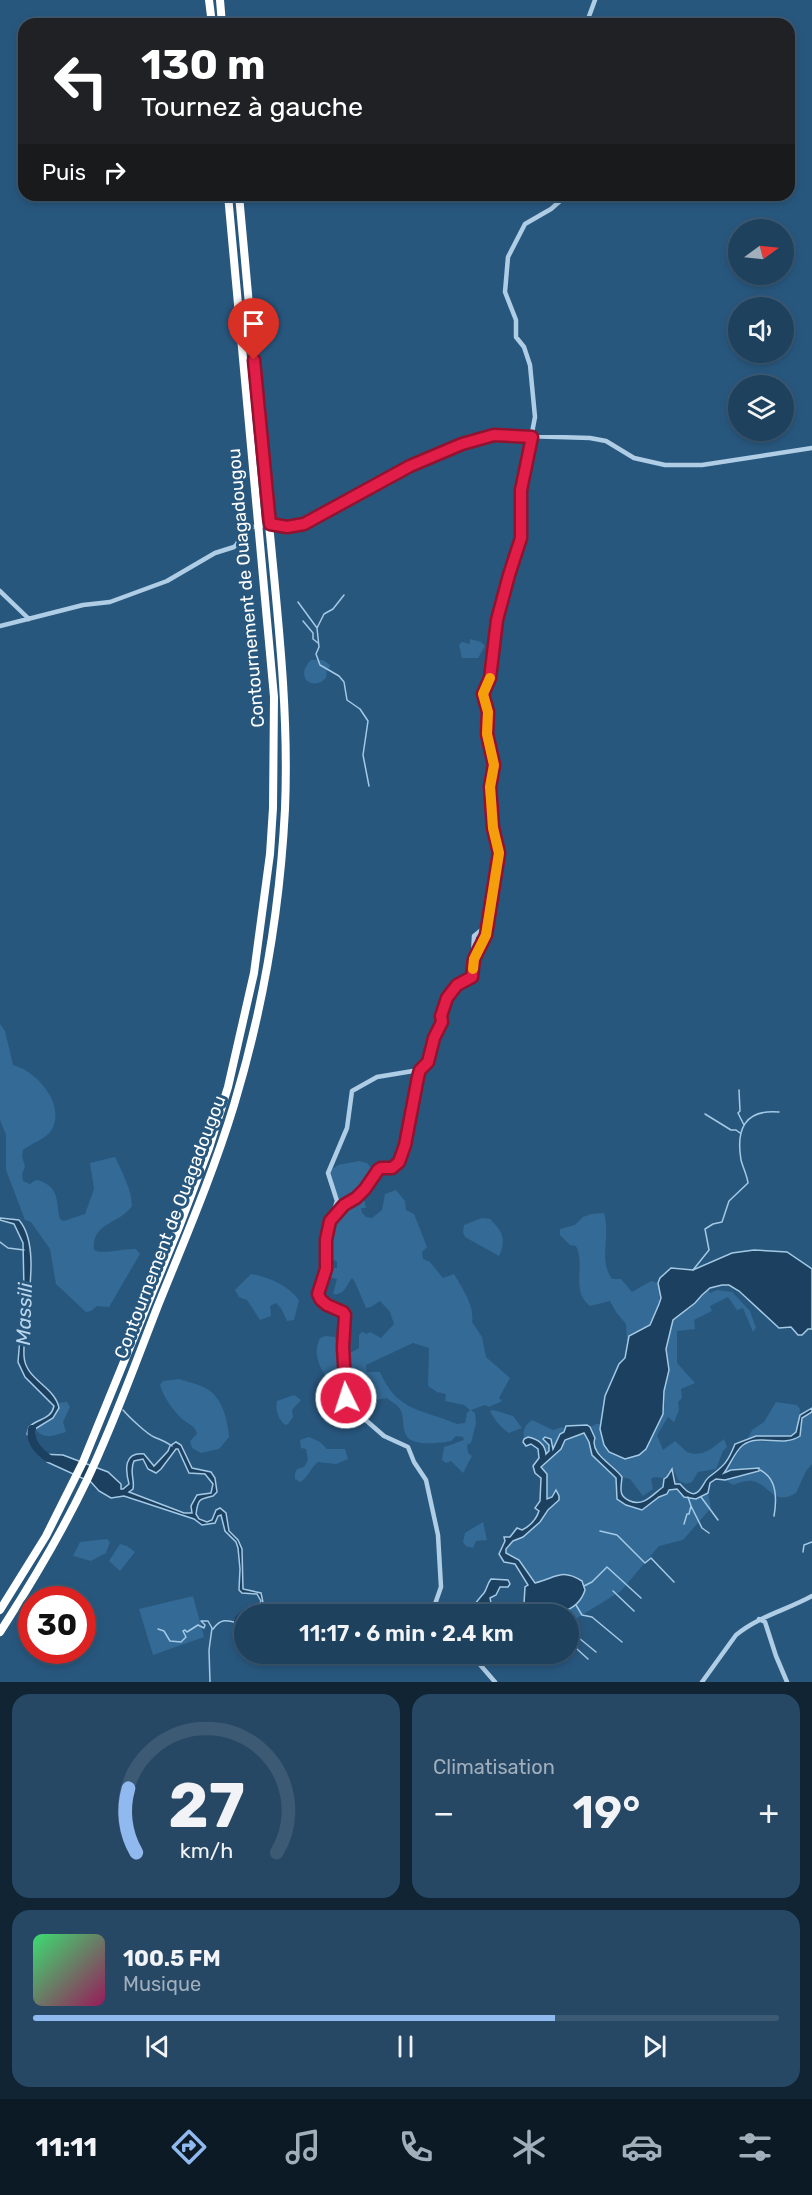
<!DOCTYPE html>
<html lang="fr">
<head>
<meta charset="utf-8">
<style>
  :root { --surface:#1e415e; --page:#264864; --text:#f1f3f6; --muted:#a1afbc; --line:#3c5a73; --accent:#90b9f0 }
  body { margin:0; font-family:Rubik,sans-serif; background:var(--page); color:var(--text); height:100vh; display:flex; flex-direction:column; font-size:22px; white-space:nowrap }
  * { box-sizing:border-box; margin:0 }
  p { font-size:20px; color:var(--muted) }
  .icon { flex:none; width:33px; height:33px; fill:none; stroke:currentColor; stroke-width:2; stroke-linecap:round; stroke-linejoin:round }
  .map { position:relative; height:1682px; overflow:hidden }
  .drawer { display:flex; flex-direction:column; gap:12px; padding:12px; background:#102434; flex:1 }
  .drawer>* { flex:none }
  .banner { position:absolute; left:18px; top:18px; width:777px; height:183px; border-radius:18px; box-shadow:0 3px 9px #0003,0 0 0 2px var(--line); background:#202124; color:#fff; overflow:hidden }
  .needle { width:39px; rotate:75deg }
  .tools { position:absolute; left:728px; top:219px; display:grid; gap:12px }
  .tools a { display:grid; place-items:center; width:66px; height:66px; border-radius:50%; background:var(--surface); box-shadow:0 3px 9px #0003,0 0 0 2px var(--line); font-size:30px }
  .speed { position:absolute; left:18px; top:1586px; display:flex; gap:12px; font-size:30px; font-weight:700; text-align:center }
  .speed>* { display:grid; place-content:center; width:78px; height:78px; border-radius:50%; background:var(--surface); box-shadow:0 3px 9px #0003,0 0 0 2px var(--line); line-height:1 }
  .speed .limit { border:9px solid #d22; background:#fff; color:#111 }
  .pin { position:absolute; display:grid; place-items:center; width:51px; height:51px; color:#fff; margin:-62px -26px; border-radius:50% 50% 50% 0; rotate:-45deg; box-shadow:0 0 6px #0007 }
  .pin .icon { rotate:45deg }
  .me { position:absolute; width:66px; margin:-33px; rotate:356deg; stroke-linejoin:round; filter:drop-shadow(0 0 4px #0008) }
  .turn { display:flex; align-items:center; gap:21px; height:126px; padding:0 24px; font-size:27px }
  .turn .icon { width:78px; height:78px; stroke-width:2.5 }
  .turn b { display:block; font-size:42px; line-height:51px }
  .then { display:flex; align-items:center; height:57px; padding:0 24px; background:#0003; gap:12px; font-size:22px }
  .big { font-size:45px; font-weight:600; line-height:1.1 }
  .drawer .tile { flex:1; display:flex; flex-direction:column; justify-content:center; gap:9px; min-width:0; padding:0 21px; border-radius:18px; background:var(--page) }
  .drawer .dial { align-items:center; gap:0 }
  .dial svg { height:156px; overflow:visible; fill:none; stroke:var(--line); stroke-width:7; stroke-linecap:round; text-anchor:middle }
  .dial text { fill:var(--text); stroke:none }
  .song { display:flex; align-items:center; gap:18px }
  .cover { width:72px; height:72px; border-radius:9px; background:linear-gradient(135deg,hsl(140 70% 55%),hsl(330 70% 35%)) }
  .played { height:6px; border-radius:3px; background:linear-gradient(90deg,var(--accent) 70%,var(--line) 70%) }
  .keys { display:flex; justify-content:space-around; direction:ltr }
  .heat { display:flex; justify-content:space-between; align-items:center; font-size:33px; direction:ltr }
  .drawer .tiles { flex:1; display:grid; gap:12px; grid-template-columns:1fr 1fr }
  .tile:last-child { grid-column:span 2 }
  .trip { position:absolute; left:234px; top:1604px; width:345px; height:60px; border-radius:30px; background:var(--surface); box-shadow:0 3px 9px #0003,0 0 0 2px var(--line); font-weight:600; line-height:60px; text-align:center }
  .menu { display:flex; height:96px; justify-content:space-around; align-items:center; background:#0c1a26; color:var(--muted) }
  .menu .icon { width:42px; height:42px }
  .menu .selected { color:var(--accent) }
  .menu b { font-size:27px; color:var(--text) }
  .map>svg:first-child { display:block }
  .green { fill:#336a96; fill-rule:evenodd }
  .water { fill:#1c405f; stroke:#a4c9e5; stroke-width:1.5; fill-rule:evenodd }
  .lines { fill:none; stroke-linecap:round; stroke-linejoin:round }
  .stream { stroke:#a4c9e5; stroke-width:1.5 }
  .river { stroke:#1c405f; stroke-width:8 }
  .street { stroke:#afcde5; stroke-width:4.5 }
  .highway { stroke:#fff; stroke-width:8 }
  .route-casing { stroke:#92132f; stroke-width:15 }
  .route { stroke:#e11d48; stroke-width:10 }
  .slow { stroke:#f59e0b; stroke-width:10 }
  .labels { text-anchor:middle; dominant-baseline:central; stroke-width:6; stroke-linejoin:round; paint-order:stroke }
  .street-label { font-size:18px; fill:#fff; stroke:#28577e }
  .water-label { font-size:20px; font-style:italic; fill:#bad6ed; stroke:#28577e }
</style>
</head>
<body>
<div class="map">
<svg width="812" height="1682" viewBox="0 0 812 1682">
  <rect width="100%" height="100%" fill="#28577e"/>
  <path class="green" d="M470,639L481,642L485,646L478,658H462L459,645L462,642L470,644Z
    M311,660H323L330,665V667L327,670L326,678C312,692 294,677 311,660Z
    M0,1024L5,1031L13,1065C36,1071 64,1102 53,1127C48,1139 33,1142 23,1150L22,1156L25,1167L22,1174L23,1181L30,1184C35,1180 37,1179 43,1182C60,1190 56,1204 60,1219L64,1221L85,1214L94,1189L90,1163L115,1157C122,1172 132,1190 132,1206C118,1225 91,1223 94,1250C105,1255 121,1248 136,1249L140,1254L109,1307L97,1306L91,1311L86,1312L56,1284L50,1249L31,1222L25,1220L6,1170V1135L0,1120Z
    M359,1161L367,1163L376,1174L357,1198L364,1199L366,1208H361L362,1213L366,1217L372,1218L382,1210L385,1194L396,1190L405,1201L406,1210L414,1214L427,1247L422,1252L423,1259L430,1262L443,1278L454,1274C462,1288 475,1306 472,1322L482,1337L486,1357L510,1378L499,1398L502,1401L489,1407L485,1405L471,1410L475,1413L476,1423L471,1443L467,1445L468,1453L472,1456L463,1473L451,1461L446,1463L442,1460L444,1447C452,1445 457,1442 464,1440L463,1437L456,1436L451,1441C441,1443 411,1447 406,1435C402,1427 404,1418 401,1411C399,1405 391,1402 387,1398L375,1400C374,1407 371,1413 364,1414C347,1399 347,1376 348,1354L359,1348V1335L362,1332L367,1334L370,1332L381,1338L394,1324L390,1312L380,1301L371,1307L366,1308L355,1282L352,1278C346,1286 344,1296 333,1294L337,1279L329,1277L332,1268H337V1261L325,1258L328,1226L341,1212L330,1175L331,1170L338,1165ZM413,1343L429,1348L428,1386L437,1392L446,1394L445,1401L464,1405L470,1410L467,1413L465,1423L457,1424C422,1409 397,1412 380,1372H367L366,1365Z
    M604,1213C611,1236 598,1260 612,1279H621L632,1292L651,1281L658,1283C661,1297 660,1319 646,1327C640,1331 634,1331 629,1336L627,1344L626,1324L616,1312L610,1301L590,1306C570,1291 586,1265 576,1246L570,1245L560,1235V1229L575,1225L583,1217L591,1214Z
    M482,1218L490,1219C502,1231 507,1239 499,1256L465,1237L463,1232L464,1225Z
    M251,1274C269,1277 287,1285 299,1300L294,1320L287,1321L281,1308L276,1303L270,1306L271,1316L260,1320L247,1300L239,1297L235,1290Z
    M708,1290L710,1293L717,1290L732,1292L750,1311L756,1328L753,1332L743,1308L737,1310L728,1297L710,1306L712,1311L694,1320L695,1329L677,1331V1363L695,1383L681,1389L682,1398L678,1402L679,1410L674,1422L668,1417L657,1435L663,1450L675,1441L687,1452L694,1454L702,1453L711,1449L724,1439L727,1447L723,1451L716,1469L698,1472L692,1482L686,1484L678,1480L674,1470L668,1472L667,1477C661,1480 656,1475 651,1479L653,1489L643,1496L630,1479L622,1477L595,1450L590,1427L596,1424H601L600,1429L652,1435L663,1414L665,1403L664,1391L669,1370L666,1349L669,1329L673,1319L695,1303Z
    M326,1336L335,1337L342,1361L340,1362L342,1368L341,1376L333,1382L329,1381C320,1368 312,1354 320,1338Z
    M179,1379C188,1382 199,1384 207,1389C222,1397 228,1421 229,1437L219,1449L201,1453L192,1448L190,1441L197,1434C195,1424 188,1425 181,1418C173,1410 163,1396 160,1385L163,1381Z
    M294,1395L301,1400L292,1410L293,1417L288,1424L285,1425C278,1419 275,1409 277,1401Z
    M67,1402L70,1407L63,1422L66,1432C53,1436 44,1440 35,1429L48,1422L59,1408L58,1403Z
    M776,1402L797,1405L800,1409L798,1426L794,1434L781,1438H748L752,1430L764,1422Z
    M493,1410L513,1416L522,1428L509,1433C502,1429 493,1418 490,1411Z
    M812,1412V1464L806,1471L796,1493C773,1507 770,1484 752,1481C745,1480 739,1483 733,1485L725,1480L759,1471L723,1473L741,1446L746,1443L755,1441L784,1442L801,1430L802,1418Z
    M532,1420L553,1430L562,1427L565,1430L560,1434L553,1449L552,1447V1443L544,1439L549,1445V1451L545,1454L528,1437L524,1439C523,1430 524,1426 532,1420Z
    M584,1433L589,1442L592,1455L616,1478L617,1498L626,1505L642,1510L669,1490L677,1489L684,1497L692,1498L708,1493L711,1508L683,1540L659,1546L621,1591L569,1623L568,1614H560L575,1606L582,1581C560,1567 556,1578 535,1583L519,1560L506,1554V1549C514,1540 524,1537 533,1529C543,1520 550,1509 559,1500L553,1493L552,1497L547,1499V1474L541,1467L542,1464L561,1449L565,1439L567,1440Z
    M309,1437L320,1442L327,1449H345L348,1459L336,1464L318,1462C310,1468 308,1478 300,1482L295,1479V1473L297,1469L304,1467L308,1460L306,1449L301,1448L300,1440Z
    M483,1522L487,1540L476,1541L473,1548L466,1546L463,1542L465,1533Z
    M107,1539L110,1542L106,1553L91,1561L73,1556L80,1542Z
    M120,1544L127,1546L135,1552L120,1571L109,1561Z
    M193,1596L204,1637L153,1655L139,1609Z"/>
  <path class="water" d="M0,1218L19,1220C44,1249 22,1320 24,1356C25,1380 55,1386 59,1408L53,1418L35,1429L34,1437L32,1439L27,1434L29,1427C38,1418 51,1420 54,1406L25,1377L18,1362L24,1290L23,1243L14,1224L0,1220Z
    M754,1250L787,1252L812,1269V1329H808L802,1335H798L791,1327L779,1328L739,1291L729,1285H722L710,1288L702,1295L695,1303L673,1320L666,1349L669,1370L664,1391L663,1414L646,1449L639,1455L625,1459L609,1452L604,1445L600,1429L605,1396L619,1364L625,1358L629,1336L650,1325L659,1304L661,1298L658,1283L660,1278L671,1268L693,1270L732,1253Z
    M812,1408V1412L802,1418L800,1436C783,1448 759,1433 743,1445C735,1451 730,1465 724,1473L731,1470L759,1468V1471L725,1480L716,1479L710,1483L708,1493L696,1499L684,1497L677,1489L669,1490L667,1494L659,1497L642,1510L626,1505L617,1499L616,1478L592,1455L589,1442L584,1433L565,1440L561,1449L541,1467L547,1474V1499L552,1497L556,1490L559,1496V1500L548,1510L540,1522L523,1537L513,1541L506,1549V1553L519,1560L535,1583C556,1578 561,1568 582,1581L585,1590C576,1619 542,1614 519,1614L524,1604L525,1587L528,1585L515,1564L504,1562L499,1554L505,1541L504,1537H510L517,1528L522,1530C530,1526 536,1520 539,1511L535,1508L540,1501L541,1478L535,1473L533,1466L539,1458L538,1449L531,1444L526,1446L523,1442L524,1439L528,1437C538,1439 545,1444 546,1454L549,1451V1445L543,1439L545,1437L551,1439L553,1449L560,1434L564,1432L566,1426L587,1425L590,1427L595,1438C589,1454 614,1465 622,1477C621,1489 618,1496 630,1501C644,1507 653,1494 663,1487L664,1479L667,1477L672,1469L675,1484H680C684,1488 690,1496 696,1493C702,1490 704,1481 709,1477C724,1466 728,1462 735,1444L756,1436H791L796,1432L800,1415Z
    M176,1442L181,1445L192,1468L211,1472L215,1478L217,1492L213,1496C200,1499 198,1498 196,1514L199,1519L207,1522L212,1520L216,1510L220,1508L226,1513L229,1531L238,1540L242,1549L243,1589L261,1593L264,1607L258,1614H244L239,1621L237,1619L242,1612L257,1610L261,1601L257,1594L242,1593L239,1590L240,1569L238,1548L236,1542L225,1531L221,1515L218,1516L215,1523L202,1525L194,1519L124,1496L111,1498L99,1491L91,1482L47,1462V1459L41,1454L63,1455L108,1472L121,1484V1489H123L129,1484C125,1469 124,1452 144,1454L154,1466L168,1451L170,1446ZM176,1449H178L189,1473L205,1474L213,1484L211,1493L197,1495L191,1506L192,1513H184L129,1492L133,1489C135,1480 129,1471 134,1461L143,1459L148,1469L156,1473L161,1469Z
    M491,1579L508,1580L510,1584L508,1587H500L496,1595L490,1598L492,1608L498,1614H471C474,1604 478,1600 484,1593C487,1589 487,1584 491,1579Z"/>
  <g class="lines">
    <path class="stream" d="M298,602L317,628L319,647L316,654L320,665L339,676L344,682L347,700L360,709L368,721L363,755L369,786
      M303,621L313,633V639L318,643
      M317,628L324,614L333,609L344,595
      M739,1090L740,1111L738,1113L744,1125
      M705,1114L731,1130H736L740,1133
      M0,1242L8,1248L24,1250
      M693,1270L709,1250L705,1229L713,1224L722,1222L729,1201L748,1183C747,1175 743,1168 741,1160C736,1130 744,1109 779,1112
      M123,1410C129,1417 147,1434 154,1437C162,1440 165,1441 172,1446
      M760,1470C777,1478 777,1499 774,1516
      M701,1497L718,1520
      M691,1506L702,1528L709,1533
      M684,1524L687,1514H689L691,1506L688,1497
      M600,1531L617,1535L645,1563L651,1558L674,1582
      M803,1552L804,1545L812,1542
      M584,1586L592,1582L607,1567L641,1598
      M613,1591L634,1611
      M576,1605L582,1615L592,1617L622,1642
      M158,1629L164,1631L170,1641L181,1642L186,1637L183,1631L185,1630L187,1632L198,1625L204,1628L205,1625L201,1621H208L212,1628L209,1650L210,1682
      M213,1629C221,1618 227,1620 238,1623
      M568,1629L596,1652
      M568,1644L577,1649L588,1659"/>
    <path class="river" d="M32,1429C29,1442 38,1451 48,1458
      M244,1614L239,1619L238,1623L244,1632"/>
    <path class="street" d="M588,24V19L595,0
      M0,591L29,619
      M0,626L83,605L110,602L167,581L215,553L234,547L237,544L241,535L247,528L270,524L287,527L304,524L410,467L462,444L494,435L590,438L606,441L634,458L665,465H702L812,448
      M475,957L487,935L488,923
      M334,1214L365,1189L378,1170C384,1167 391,1170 396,1166C408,1156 414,1088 420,1070
      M438,1614L434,1607L441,1587L438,1535L426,1480L414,1462L408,1447L384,1436L353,1409L347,1398L344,1388L345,1358L343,1347L345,1315L343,1312L327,1305L321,1300L318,1294L326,1269L328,1229L337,1201L328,1173L347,1128L352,1091L377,1077L413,1071L424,1067L428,1062L434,1038L441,1026V1016L447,998L457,985L472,977L474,936L485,927L489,921L499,853L493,828L491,800L490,787L493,765L487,734L488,712L483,694L490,678L497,620L509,575L521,538V490L535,417L530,365L524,347L516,337V320L505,292L508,257L525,224L551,209L567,195
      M759,1619L765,1622L776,1656L787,1682
      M470,1653L495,1682
      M702,1682L736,1635C759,1616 787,1610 812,1596"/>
    <path class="highway" d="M209,0L212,24
      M220,0L222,24
      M0,1610L46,1536L83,1462L179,1227L209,1148L228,1087L254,973L270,854L273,808L274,697L228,195
      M0,1632C31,1584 61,1534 86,1482C113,1426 134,1367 157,1308C184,1241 213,1174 234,1105C263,1009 280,908 285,809C289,713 278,619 269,524C259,414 249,305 239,195"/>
  </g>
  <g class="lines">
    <g class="route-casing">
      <path id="route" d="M254,360L270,524L287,527L304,524L410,466L462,444L494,435L532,437L521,490V538L509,575L497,620L490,678L483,694L488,712L487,734L494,765L490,787L491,800L493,828L499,853L486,935L474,959L472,977L457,985L447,998L441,1016L442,1022L434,1038L428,1062L420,1070L418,1077L405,1145L399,1162L392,1168H381L378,1170L365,1189L356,1198L344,1205L330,1221L326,1240V1269L318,1294L321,1300L327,1305L343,1312L345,1315L343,1347L346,1398"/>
    </g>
    <use href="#route" class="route"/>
    <path class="slow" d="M473,969L474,959L486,935L499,853L493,828L491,800L490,787L494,765L487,734L488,712L483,694L490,678"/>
  </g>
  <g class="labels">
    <g class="street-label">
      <text transform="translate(246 588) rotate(-95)">Contournement de Ouagadougou</text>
      <text transform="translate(170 1227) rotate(-69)">Contournement de Ouagadougou</text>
    </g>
    <g class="water-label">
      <text transform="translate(24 1314) rotate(-88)">Massili</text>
    </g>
  </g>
</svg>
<div class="tools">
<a><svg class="needle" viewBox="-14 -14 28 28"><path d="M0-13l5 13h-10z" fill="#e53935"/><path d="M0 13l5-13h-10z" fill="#a1afbc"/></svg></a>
<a><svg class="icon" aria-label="sound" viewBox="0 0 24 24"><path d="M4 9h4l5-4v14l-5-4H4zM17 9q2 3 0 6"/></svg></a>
<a><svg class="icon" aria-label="layers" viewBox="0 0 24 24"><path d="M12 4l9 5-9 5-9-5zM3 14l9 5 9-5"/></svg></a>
</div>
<div class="speed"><div class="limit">30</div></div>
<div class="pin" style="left:254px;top:360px;background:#d93025"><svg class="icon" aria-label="arrive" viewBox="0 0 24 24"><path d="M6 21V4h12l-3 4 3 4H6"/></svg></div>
<svg class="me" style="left:346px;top:1398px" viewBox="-20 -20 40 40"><circle r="17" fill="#e11d48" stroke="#fff" stroke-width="3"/><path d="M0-11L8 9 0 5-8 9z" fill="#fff"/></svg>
<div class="trip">11:17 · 6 min · 2.4 km</div>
<div class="banner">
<div class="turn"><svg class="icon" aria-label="left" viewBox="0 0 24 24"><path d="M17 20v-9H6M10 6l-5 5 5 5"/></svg><div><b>130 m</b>Tournez à gauche</div></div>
<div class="then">Puis<svg class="icon" aria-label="right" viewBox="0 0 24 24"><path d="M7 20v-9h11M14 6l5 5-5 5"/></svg></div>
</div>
</div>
<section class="drawer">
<div class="tiles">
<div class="tile dial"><svg viewBox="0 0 100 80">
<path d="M14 69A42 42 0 1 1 86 69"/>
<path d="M14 69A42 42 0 0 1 10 36" stroke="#90b9f0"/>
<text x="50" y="56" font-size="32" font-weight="700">27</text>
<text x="50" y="72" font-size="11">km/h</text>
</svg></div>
<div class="tile"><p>Climatisation</p>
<div class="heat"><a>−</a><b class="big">19°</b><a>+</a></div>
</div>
<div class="tile">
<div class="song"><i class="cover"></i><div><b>100.5 FM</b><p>Musique</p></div></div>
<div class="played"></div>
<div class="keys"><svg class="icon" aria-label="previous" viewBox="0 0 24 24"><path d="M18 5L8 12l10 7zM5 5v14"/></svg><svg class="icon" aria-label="pause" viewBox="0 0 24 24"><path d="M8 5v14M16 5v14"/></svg><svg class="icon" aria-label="next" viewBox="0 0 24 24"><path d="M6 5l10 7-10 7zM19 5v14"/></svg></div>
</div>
</div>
</section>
<nav class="menu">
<b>11:11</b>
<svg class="icon selected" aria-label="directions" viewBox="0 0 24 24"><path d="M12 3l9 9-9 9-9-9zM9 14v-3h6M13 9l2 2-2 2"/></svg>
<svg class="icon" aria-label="music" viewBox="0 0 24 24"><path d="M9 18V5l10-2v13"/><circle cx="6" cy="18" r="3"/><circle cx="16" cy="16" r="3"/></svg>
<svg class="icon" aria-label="phone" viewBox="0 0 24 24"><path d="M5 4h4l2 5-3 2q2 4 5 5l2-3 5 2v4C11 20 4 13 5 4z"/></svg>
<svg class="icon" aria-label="climate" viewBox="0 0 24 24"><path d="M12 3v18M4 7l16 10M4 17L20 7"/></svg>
<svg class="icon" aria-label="car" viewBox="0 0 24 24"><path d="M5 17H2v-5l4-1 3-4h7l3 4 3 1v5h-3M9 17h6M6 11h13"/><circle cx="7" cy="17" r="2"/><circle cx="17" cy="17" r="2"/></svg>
<svg class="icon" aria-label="filters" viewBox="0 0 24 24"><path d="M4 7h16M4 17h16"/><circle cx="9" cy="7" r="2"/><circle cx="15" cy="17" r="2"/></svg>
</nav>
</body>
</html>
